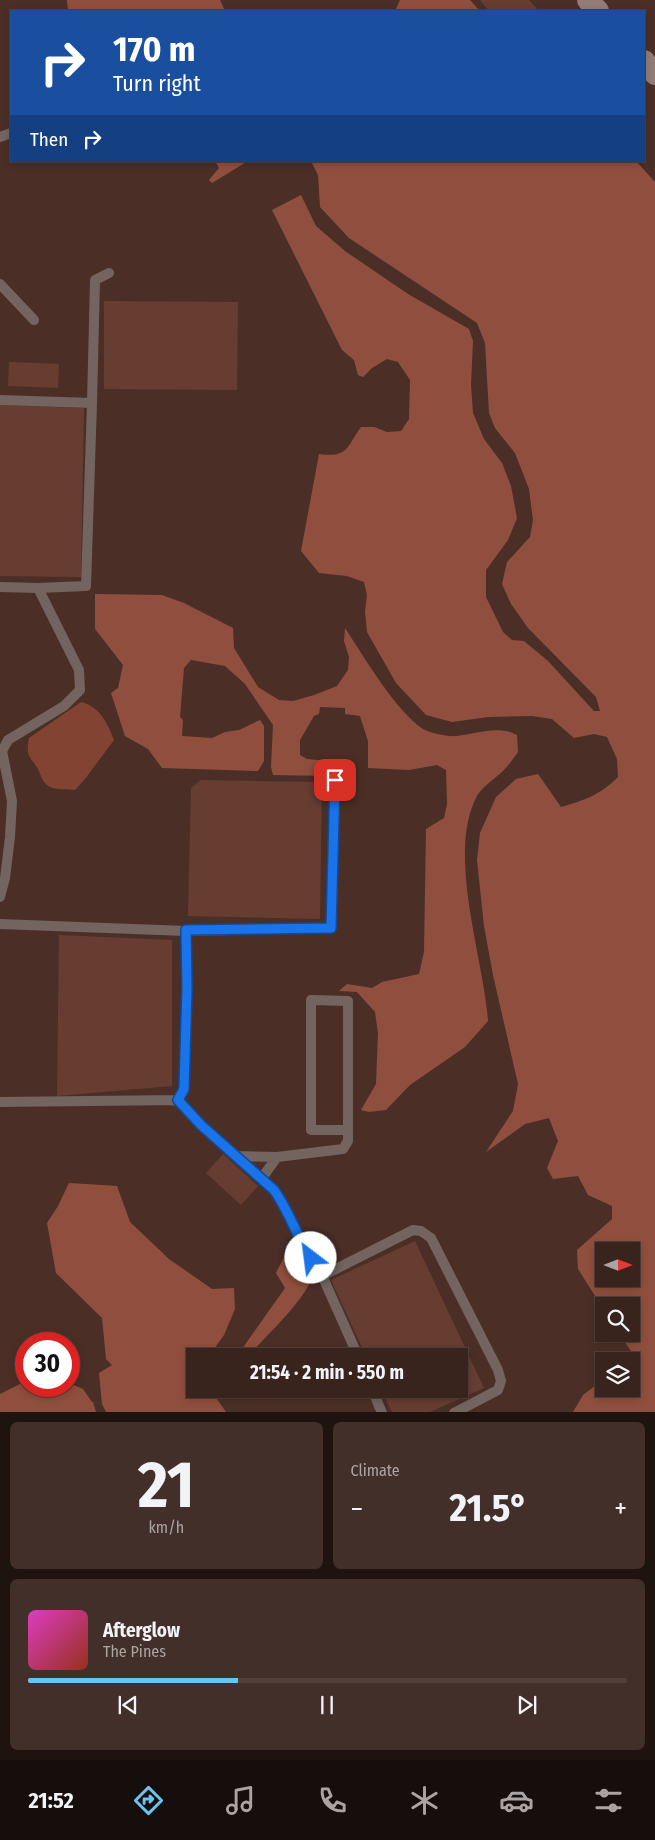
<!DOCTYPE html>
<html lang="en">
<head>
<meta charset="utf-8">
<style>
  :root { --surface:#38231d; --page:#432f2a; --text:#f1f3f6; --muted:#aba4a4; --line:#52403b; --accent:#6bc3f2 }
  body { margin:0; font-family:"Fira Sans Condensed",sans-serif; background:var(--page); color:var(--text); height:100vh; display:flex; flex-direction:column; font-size:19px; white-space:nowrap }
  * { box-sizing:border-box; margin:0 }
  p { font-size:16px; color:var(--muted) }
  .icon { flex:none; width:28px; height:28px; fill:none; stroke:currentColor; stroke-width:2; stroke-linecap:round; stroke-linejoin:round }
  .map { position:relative; height:1412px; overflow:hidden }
  .side { display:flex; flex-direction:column; gap:10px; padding:10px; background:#1f1310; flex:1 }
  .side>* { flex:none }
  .top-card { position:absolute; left:10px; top:10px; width:635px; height:152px; border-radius:0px; box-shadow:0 2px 8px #0003,0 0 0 1px var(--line); background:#1a4fa0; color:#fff; overflow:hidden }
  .needle { width:32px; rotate:90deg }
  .buttons { position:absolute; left:595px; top:1242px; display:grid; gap:10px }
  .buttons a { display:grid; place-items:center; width:45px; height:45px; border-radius:0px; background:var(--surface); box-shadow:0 2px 8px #0003,0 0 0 1px var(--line); font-size:25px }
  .speed { position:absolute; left:15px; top:1332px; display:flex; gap:10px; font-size:25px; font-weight:700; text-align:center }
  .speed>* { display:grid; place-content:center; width:65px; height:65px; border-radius:50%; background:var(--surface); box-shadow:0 2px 8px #0003,0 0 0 1px var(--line); line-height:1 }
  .speed .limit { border:8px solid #d22; background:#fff; color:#111 }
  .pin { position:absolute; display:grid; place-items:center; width:42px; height:42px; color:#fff; margin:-21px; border-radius:10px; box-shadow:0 2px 8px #0006 }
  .me { position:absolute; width:55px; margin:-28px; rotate:330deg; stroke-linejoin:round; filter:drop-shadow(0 0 4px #0008) }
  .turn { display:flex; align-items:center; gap:18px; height:105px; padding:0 20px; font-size:22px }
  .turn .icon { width:65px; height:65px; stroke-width:2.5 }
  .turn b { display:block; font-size:35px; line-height:42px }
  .then { display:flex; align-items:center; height:48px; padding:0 20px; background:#0003; gap:10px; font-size:19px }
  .big { font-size:38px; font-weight:700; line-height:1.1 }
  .side .widget { flex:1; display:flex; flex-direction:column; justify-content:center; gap:8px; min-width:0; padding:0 18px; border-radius:8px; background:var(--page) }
  .side .dial { align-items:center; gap:0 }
  .dial b { font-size:65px; line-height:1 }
  .song { display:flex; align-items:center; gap:15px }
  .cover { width:60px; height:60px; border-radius:8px; background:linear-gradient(135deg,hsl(310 70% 55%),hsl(10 70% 35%)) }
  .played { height:5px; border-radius:2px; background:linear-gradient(90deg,var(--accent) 35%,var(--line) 35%) }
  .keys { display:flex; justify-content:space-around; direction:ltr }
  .heat { display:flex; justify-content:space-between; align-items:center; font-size:28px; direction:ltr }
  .side .tiles { flex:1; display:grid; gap:10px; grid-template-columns:1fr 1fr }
  .widget:last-child { grid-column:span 2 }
  .trip { position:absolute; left:186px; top:1348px; width:282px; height:50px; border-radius:0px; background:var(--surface); box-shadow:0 2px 8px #0003,0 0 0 1px var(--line); font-weight:700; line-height:50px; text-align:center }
  .tab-bar { display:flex; height:80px; justify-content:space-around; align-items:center; background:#160e0c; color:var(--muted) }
  .tab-bar .icon { width:35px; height:35px }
  .tab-bar .current { color:var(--accent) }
  .tab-bar b { font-size:22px; color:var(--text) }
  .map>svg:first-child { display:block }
  .green { fill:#673d32 }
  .forest { fill:#904f3e; fill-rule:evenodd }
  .water { fill:#824333 }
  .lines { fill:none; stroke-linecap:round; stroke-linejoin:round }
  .taxiway { stroke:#937c76; stroke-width:22 }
  .minor { stroke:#736460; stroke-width:10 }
  .route-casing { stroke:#114b97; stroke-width:12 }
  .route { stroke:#1a73e8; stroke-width:9 }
</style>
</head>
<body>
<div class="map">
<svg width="655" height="1413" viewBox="0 0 655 1413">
  <rect width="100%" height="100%" fill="#4b2f27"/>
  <path class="green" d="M480,0H529L539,11H489Z
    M104,301L238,302L237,390L104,389Z
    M9,362L59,364L58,388L8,386Z
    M0,405L84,408L81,577L0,576Z
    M201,780L322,782L320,919L188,916L191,788Z
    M59,935L172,940V1086L57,1096Z
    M223,1154L258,1186L241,1205L206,1173Z
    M415,1241L484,1388L430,1412H392L381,1389H460V1356H366L331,1280Z"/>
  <path class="forest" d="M67,0H220L225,11H68Z
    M400,0H470L480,11H395Z
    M215,161H248L212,183L209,180L219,168Z
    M311,161H636L655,182V1412H573L583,1395L604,1379V1389H631V1361H629L631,1351L619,1334H631V1306H604V1310L578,1269L577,1250L612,1219V1206L588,1195L578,1176L553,1179L547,1168L558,1141L549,1118L525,1124L486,1152L513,1111L518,1084L493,975L484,926L477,860L480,833L496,797L516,779L538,774L561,807C585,800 600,795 618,777L617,759L607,737L594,734L574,738L552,719L532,716L488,717L452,722L426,715L396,683L367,632L365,611L367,595L364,582L347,576L319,573L301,551L319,454C348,458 346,448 361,427H374L387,432L401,431L409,419L410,380L398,362L387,359L372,368L363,377L358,375L354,360L342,350L272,210L301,195L316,226L345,251L408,294L469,329L473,341L471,385L473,413L484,439L502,463L511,486L517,518L508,540L486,570V597L503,632L512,640L524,641L548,661L594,711H600L596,697L528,628L511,604L502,584L507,562L530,537L533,520L529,489L515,453L495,428L489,413L485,343L477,323L349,238L320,207L318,175ZM631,1251V1279H604V1251Z
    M95,594L162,595L184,603L233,628L234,648L258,687L279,700L293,701L314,695L337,686L348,670L349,657L344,641L345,628C365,658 394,709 423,729C430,733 448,737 457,736C476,734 499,725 517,735L518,752C514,757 510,764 504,770C496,778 483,786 477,796C446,853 484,959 488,1021L465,1047L410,1085L386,1110L369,1112L361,1110L376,1084L378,1033L375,1012L357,992L339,991L347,984L372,988L382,982L419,974L424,952L426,829L444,818L447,804L446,770L437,765L409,770L368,768V741L360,716L345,714V708L320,707L319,714L314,716L300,740V755L307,759L329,761L328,776L273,775L271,767L273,725L245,684L225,666L191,660L184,668L180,717L183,720L182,736L212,738L225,732L239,730L260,720L264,726V761L258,771L162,768L148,749L125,736L111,693L118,688L123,665L95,629Z
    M69,1183L117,1186L130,1222L169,1259L212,1289L234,1288L235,1309L224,1335L209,1356H195V1389H210L226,1412H106L102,1404L93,1402L96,1412H0V1394L24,1382H26V1386H69V1383L83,1389L92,1402L102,1404L99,1373L112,1365L106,1359L102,1318L56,1273L47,1223L58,1206Z
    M295,1250L305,1255L315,1269C311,1295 266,1336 248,1356H237L285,1288L276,1273L285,1255Z"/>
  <path class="water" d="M81,702C100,707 107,722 114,740L85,779L75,790C68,789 56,790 50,787C42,782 42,778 39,771C31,756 25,758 29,738Z"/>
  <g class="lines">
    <path class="taxiway" d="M588,0L598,11
      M644,61L655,74"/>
    <path class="minor" d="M0,137L11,133
      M0,284L34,320
      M0,400L92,403L86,586L38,588
      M92,403L95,280L109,273
      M0,587L38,588L79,670L80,690L64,706L8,740L2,751L12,801L10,837L5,878L0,897
      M0,924L186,931L331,928L335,780
      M178,1100L201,1125L274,1190L282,1202L303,1246L320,1271L358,1356
      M0,1102L178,1100L184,1089L187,988L186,931
      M236,1156L277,1157
      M262,1178L277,1157L343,1149L348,1141V1001L311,1000V1130H348
      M322,1276L413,1230L421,1231L431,1238L498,1370L501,1381L498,1390L454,1413
      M372,1389L382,1413"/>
  </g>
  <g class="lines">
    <g class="route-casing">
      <path id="route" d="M311,1258C297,1237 289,1211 274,1190L201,1125L178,1100L184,1089L187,988L186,930L331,928L335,780"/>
    </g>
    <use href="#route" class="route"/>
  </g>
</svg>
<div class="buttons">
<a><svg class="needle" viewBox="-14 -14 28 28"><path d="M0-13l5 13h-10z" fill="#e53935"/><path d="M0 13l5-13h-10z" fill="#aba4a4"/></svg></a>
<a><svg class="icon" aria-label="search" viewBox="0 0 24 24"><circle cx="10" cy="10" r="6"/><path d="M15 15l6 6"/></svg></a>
<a><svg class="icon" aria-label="layers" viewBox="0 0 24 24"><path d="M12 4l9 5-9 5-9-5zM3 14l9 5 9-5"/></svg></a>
</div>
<div class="speed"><div class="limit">30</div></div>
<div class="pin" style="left:335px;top:780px;background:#d93025"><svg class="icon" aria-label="arrive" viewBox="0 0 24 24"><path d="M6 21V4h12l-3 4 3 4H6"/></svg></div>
<svg class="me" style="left:311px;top:1258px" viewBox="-20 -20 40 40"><circle r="19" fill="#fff"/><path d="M0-13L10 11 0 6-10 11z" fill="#1a73e8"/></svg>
<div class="trip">21:54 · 2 min · 550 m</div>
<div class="top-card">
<div class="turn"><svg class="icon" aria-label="right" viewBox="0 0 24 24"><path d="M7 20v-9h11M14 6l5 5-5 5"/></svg><div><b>170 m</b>Turn right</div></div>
<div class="then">Then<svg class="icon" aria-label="right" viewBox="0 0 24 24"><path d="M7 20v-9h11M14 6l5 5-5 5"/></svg></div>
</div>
</div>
<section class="side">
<div class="tiles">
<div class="widget dial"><b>21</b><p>km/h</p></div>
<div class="widget"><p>Climate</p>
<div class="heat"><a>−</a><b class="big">21.5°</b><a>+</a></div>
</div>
<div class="widget">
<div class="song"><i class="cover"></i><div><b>Afterglow</b><p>The Pines</p></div></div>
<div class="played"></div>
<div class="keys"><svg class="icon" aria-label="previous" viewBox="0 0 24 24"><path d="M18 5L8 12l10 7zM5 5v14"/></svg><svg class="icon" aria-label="pause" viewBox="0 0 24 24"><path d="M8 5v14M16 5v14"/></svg><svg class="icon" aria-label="next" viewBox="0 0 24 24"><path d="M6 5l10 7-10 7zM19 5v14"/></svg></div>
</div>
</div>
</section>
<nav class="tab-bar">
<b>21:52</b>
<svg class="icon current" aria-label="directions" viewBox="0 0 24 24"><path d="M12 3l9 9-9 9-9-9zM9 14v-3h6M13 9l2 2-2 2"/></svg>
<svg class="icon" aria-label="music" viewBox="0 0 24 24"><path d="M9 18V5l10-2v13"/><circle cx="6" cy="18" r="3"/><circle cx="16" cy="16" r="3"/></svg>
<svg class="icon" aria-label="phone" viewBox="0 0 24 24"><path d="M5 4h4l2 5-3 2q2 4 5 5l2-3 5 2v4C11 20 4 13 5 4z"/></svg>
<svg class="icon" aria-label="climate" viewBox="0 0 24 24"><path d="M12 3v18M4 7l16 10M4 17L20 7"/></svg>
<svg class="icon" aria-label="car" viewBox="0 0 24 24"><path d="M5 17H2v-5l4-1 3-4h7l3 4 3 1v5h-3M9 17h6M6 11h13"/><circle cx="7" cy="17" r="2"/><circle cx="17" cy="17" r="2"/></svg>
<svg class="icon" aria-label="filters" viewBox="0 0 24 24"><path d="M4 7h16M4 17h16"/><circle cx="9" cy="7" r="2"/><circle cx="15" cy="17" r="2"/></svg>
</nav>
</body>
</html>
